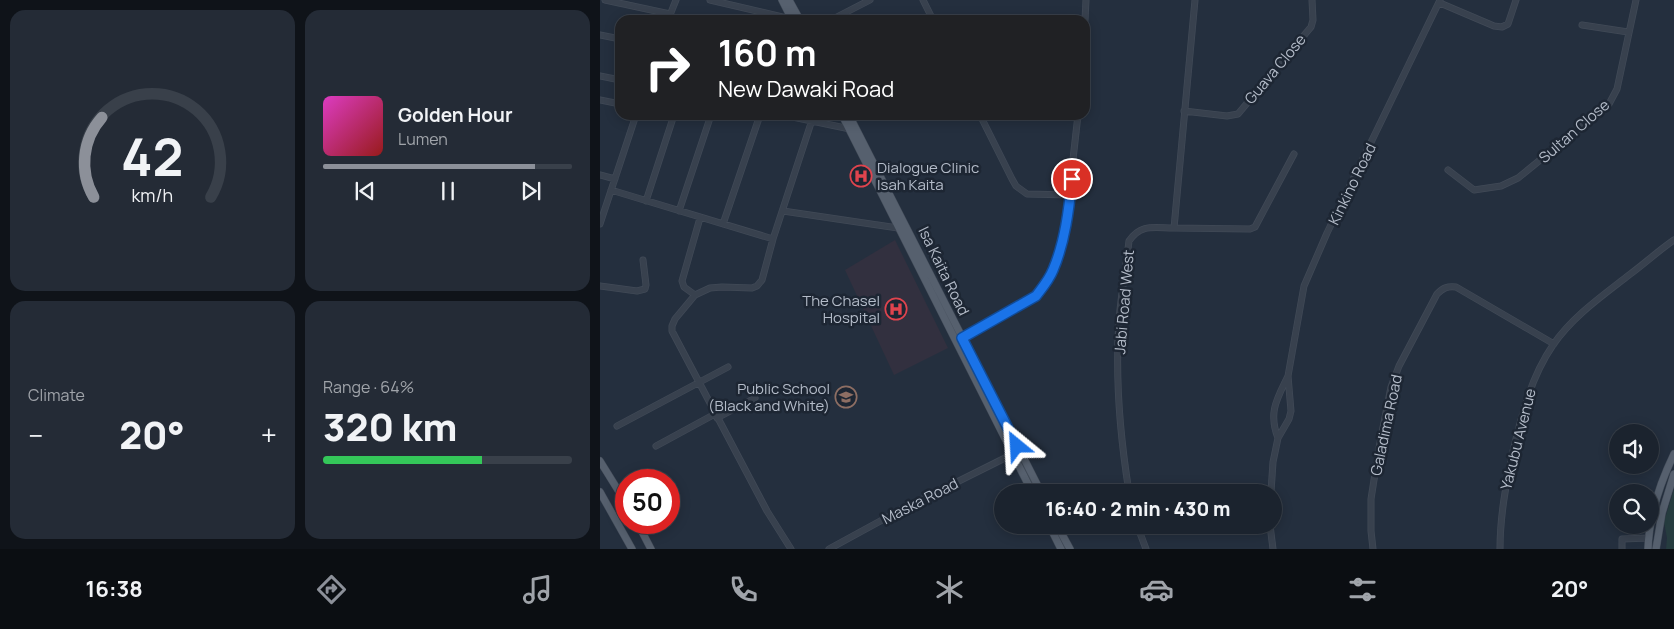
<!DOCTYPE html>
<html lang="en">
<head>
<meta charset="utf-8">
<style>
  :root { --surface:#1b232e; --page:#242b36; --text:#f1f3f6; --muted:#a0a4aa; --line:#39404a; --accent:#8c9099 }
  body { margin:0; font-family:Manrope,sans-serif; background:var(--page); color:var(--text); height:100vh; display:flex; flex-direction:column; font-size:19px; white-space:nowrap }
  * { box-sizing:border-box; margin:0 }
  p { font-size:16px; color:var(--muted) }
  .icon { flex:none; width:28px; height:28px; fill:none; stroke:currentColor; stroke-width:2; stroke-linecap:round; stroke-linejoin:round }
  .map { position:relative; flex:1; overflow:hidden }
  .panel { display:flex; flex-direction:column; gap:10px; padding:10px; background:#0f1319; width:600px }
  .panel>* { flex:none }
  .top-card { position:absolute; left:15px; top:15px; width:475px; height:105px; border-radius:15px; box-shadow:0 2px 12px #0003,0 0 0 1px var(--line); background:#202124; color:#fff; overflow:hidden }
  .fabs { position:absolute; left:1009px; top:424px; display:grid; gap:10px }
  .fabs a { display:grid; place-items:center; width:50px; height:50px; border-radius:50%; background:var(--surface); box-shadow:0 2px 12px #0003,0 0 0 1px var(--line); font-size:25px }
  .speed { position:absolute; left:15px; top:469px; display:flex; gap:10px; font-size:25px; font-weight:700; text-align:center }
  .speed>* { display:grid; place-content:center; width:65px; height:65px; border-radius:50%; background:var(--surface); box-shadow:0 2px 12px #0003,0 0 0 1px var(--line); line-height:1 }
  .speed .limit { border:8px solid #d22; background:#fff; color:#111 }
  .pin { position:absolute; display:grid; place-items:center; width:42px; height:42px; color:#fff; margin:-21px; border:2px solid #fff; border-radius:50%; box-shadow:0 1px 5px #0007 }
  .me { position:absolute; width:55px; margin:-28px; rotate:333deg; stroke-linejoin:round; filter:drop-shadow(0 0 4px #0008) }
  .turn { display:flex; align-items:center; gap:18px; height:105px; padding:0 20px; font-size:22px }
  .turn .icon { width:65px; height:65px; stroke-width:2.5 }
  .turn b { display:block; font-size:35px; line-height:42px }
  .big { font-size:38px; font-weight:800; line-height:1.1 }
  .panel .card { flex:1; display:flex; flex-direction:column; justify-content:center; gap:8px; min-width:0; padding:0 18px; border-radius:15px; background:var(--page) }
  .panel .dial { align-items:center; gap:0 }
  .dial svg { height:130px; overflow:visible; fill:none; stroke:var(--line); stroke-width:7; stroke-linecap:round; text-anchor:middle }
  .dial text { fill:var(--text); stroke:none }
  .song { display:flex; align-items:center; gap:15px }
  .cover { width:60px; height:60px; border-radius:8px; background:linear-gradient(135deg,hsl(310 70% 55%),hsl(0 70% 35%)) }
  .played { height:5px; border-radius:2px; background:linear-gradient(90deg,var(--accent) 85%,var(--line) 85%) }
  .keys { display:flex; justify-content:space-around; direction:ltr }
  .heat { display:flex; justify-content:space-between; align-items:center; font-size:28px; direction:ltr }
  .charge { height:8px; border-radius:4px; background:linear-gradient(90deg,#34c759 64%,var(--line) 0) }
  .panel .tiles { flex:1; display:grid; gap:10px; grid-template-columns:repeat(2,1fr) }
  .trip { position:absolute; left:394px; top:484px; width:288px; height:50px; border-radius:25px; background:var(--surface); box-shadow:0 2px 12px #0003,0 0 0 1px var(--line); font-weight:800; line-height:50px; text-align:center }
  .tabs { display:flex; height:80px; justify-content:space-around; align-items:center; background:#0b0e12; color:var(--muted) }
  .tabs .icon { width:35px; height:35px }
  .tabs .active { color:var(--accent) }
  .tabs b { font-size:22px; color:var(--text) }
  main { display:flex; flex:1; min-height:0 }
  .map>svg:first-child { display:block }
  .medical { fill:#32303f }
  .green { fill:#263c3f }
  .lines { fill:none; stroke-linecap:round; stroke-linejoin:round }
  .minor-casing { stroke:#414a57; stroke-width:7 }
  .major-casing { stroke:#414a57; stroke-width:8 }
  .minor { stroke:#38414e; stroke-width:5.5 }
  .major { stroke:#56606e; stroke-width:7 }
  .route-casing { stroke:#114b97; stroke-width:12 }
  .route { stroke:#1a73e8; stroke-width:9 }
  .labels { text-anchor:middle; dominant-baseline:central; stroke-width:5; stroke-linejoin:round; paint-order:stroke }
  .street-label { font-size:15px; fill:#b4bcc9; stroke:#1d2633 }
  .poi-label { font-size:15px; fill:#b4bcc9; stroke:#1d2633; text-anchor:end }
</style>
</head>
<body>
<main>
<section class="panel">
<div class="tiles">
<div class="card dial"><svg viewBox="0 0 100 80">
<path d="M14 69A42 42 0 1 1 86 69"/>
<path d="M14 69A42 42 0 0 1 19 20" stroke="#8c9099"/>
<text x="50" y="56" font-size="32" font-weight="700">42</text>
<text x="50" y="72" font-size="11">km/h</text>
</svg></div>
<div class="card">
<div class="song"><i class="cover"></i><div><b>Golden Hour</b><p>Lumen</p></div></div>
<div class="played"></div>
<div class="keys"><svg class="icon" aria-label="previous" viewBox="0 0 24 24"><path d="M18 5L8 12l10 7zM5 5v14"/></svg><svg class="icon" aria-label="pause" viewBox="0 0 24 24"><path d="M8 5v14M16 5v14"/></svg><svg class="icon" aria-label="next" viewBox="0 0 24 24"><path d="M6 5l10 7-10 7zM19 5v14"/></svg></div>
</div>
<div class="card"><p>Climate</p>
<div class="heat"><a>−</a><b class="big">20°</b><a>+</a></div>
</div>
<div class="card"><p>Range · 64%</p><b class="big">320 km</b><div class="charge"></div></div>
</div>
</section>
<div class="map">
<svg width="1074" height="549" viewBox="0 0 1074 549">
  <rect width="100%" height="100%" fill="#242f3e"/>
  <path class="medical" d="M295,240L348,348L294,375L245,270Z"/>
  <path class="green" d="M1074,489V549H1066L1067,538L1064,522Z"/>
  <g class="lines">
    <g class="minor-casing">
      <path id="minor" d="M5,0L70,14
        M110,0L191,19
        M323,0L333,20
        M840,3L894,26L902,27L908,24L916,0
        M68,20L76,0
        M231,20L270,0
        M485,20L486,0
        M982,25L1028,32
        M0,35L20,39
        M0,76L20,80
        M0,100L20,104
        M584,111L627,116L638,114L711,27L713,20L712,0
        M183,115L250,129
        M380,115L412,179L416,186L427,194L470,195
        M848,170L874,190L901,186L918,178L1009,104L1017,89L1036,0
        M0,175L15,179
        M11,190L173,239
        M46,201L74,115
        M79,211L111,115
        M183,211L298,228
        M0,224L36,115
        M123,224L160,115
        M574,228L650,229L655,227L694,154
        M0,286L37,291L45,289L46,285L43,260
        M95,295L84,287L82,281L100,218
        M362,338L436,296L453,271L460,249L466,221L478,115
        M117,418L155,398
        M17,426L128,367
        M678,438C668,412 677,399 688,376
        M56,446L115,414
        M529,492C520,436 515,378 519,321C521,294 526,267 529,241C541,223 555,228 574,228L595,0
        M671,492L673,462L678,438L689,419L691,411L688,376L704,286L727,233L840,0
        M537,525L546,549
        M670,525L673,549
        M191,549L167,511L72,331V326L75,319L95,295L110,288L122,287L152,288L157,286L162,280L173,239L212,120
        M229,549L295,513L413,454
        M773,549L771,531V499L779,448L791,387L799,366L837,294C843,288 847,286 856,287L954,344
        M900,549C900,516 906,484 913,451C922,414 931,377 953,345C972,317 1002,296 1029,275C1044,264 1058,251 1074,240
        M1022,549V539L1049,538"/>
    </g>
    <g class="major-casing">
      <path id="major" d="M182,0L192,20
        M189,0L200,20
        M242,115L432,492
        M249,115L441,492
        M0,461L26,503
        M0,492L32,549
        M37,522L51,549
        M449,525L461,549
        M457,525L470,549
        M1048,549C1049,517 1060,483 1074,454
        M1056,549L1062,513L1074,474"/>
    </g>
    <use href="#minor" class="minor"/>
    <use href="#major" class="major"/>
  </g>
  <g class="lines">
    <g class="route-casing">
      <path id="route" d="M417,446L362,338L436,296C442,288 449,280 453,270C465,242 469,209 472,179"/>
    </g>
    <use href="#route" class="route"/>
  </g>
  <defs>
    <g id="hospital-ring" transform="scale(1.125)"><circle r="9.5" fill="#1d2633" stroke="#e0444e" stroke-width="1.5"/><path d="M-5-5h3v3.5h4V-5h3V5h-3V1.5h-4V5h-3Z" fill="#e0444e"/></g>
    <g id="school-ring" transform="scale(1.125)"><circle r="9.5" fill="#1d2633" stroke="#8d6e63" stroke-width="1.5"/><path d="M0-5L7-2L0 1L-7-2ZM-4 1L0 2.5L4 1V4Q0 6-4 4Z" fill="#8d6e63"/></g>
  </defs>
  <g fill-rule="evenodd">
    <use href="#hospital-ring" x="261" y="176"/>
    <use href="#hospital-ring" x="296" y="309"/>
    <use href="#school-ring" x="246" y="397"/>
  </g>
  <g class="labels">
    <g class="street-label">
      <text transform="translate(675 69) rotate(-50)">Guava Close</text>
      <text transform="translate(974 131) rotate(-41)">Sultan Close</text>
      <text transform="translate(752 184) rotate(-64)">Kinkino Road</text>
      <text transform="translate(344 271) rotate(64)">Isa Kaita Road</text>
      <text transform="translate(524 302) rotate(-85)">Jabi Road West</text>
      <text transform="translate(786 425) rotate(-78)">Galadima Road</text>
      <text transform="translate(918 439) rotate(-76)">Yakubu Avenue</text>
      <text transform="translate(320 501) rotate(-27)">Maska Road</text>
    </g>
    <g class="poi-label">
      <text x="277" y="167" text-anchor="start">Dialogue Clinic<tspan x="277" dy="17">Isah Kaita</tspan></text>
      <text x="280" y="300">The Chasel<tspan x="280" dy="17">Hospital</tspan></text>
      <text x="230" y="388">Public School<tspan x="230" dy="17">(Black and White)</tspan></text>
    </g>
  </g>
</svg>
<div class="fabs">
<a><svg class="icon" aria-label="sound" viewBox="0 0 24 24"><path d="M4 9h4l5-4v14l-5-4H4zM17 9q2 3 0 6"/></svg></a>
<a><svg class="icon" aria-label="search" viewBox="0 0 24 24"><circle cx="10" cy="10" r="6"/><path d="M15 15l6 6"/></svg></a>
</div>
<div class="speed"><div class="limit">50</div></div>
<div class="pin" style="left:472px;top:179px;background:#d93025"><svg class="icon" aria-label="arrive" viewBox="0 0 24 24"><path d="M6 21V4h12l-3 4 3 4H6"/></svg></div>
<svg class="me" style="left:417px;top:446px" viewBox="-20 -20 40 40"><path d="M0-17L14 15 0 8-14 15z" fill="#1a73e8" stroke="#fff" stroke-width="4"/></svg>
<div class="trip">16:40 · 2 min · 430 m</div>
<div class="top-card">
<div class="turn"><svg class="icon" aria-label="right" viewBox="0 0 24 24"><path d="M7 20v-9h11M14 6l5 5-5 5"/></svg><div><b>160 m</b>New Dawaki Road</div></div>
</div>
</div>
</main>
<nav class="tabs">
<b>16:38</b>
<svg class="icon active" aria-label="directions" viewBox="0 0 24 24"><path d="M12 3l9 9-9 9-9-9zM9 14v-3h6M13 9l2 2-2 2"/></svg>
<svg class="icon" aria-label="music" viewBox="0 0 24 24"><path d="M9 18V5l10-2v13"/><circle cx="6" cy="18" r="3"/><circle cx="16" cy="16" r="3"/></svg>
<svg class="icon" aria-label="phone" viewBox="0 0 24 24"><path d="M5 4h4l2 5-3 2q2 4 5 5l2-3 5 2v4C11 20 4 13 5 4z"/></svg>
<svg class="icon" aria-label="climate" viewBox="0 0 24 24"><path d="M12 3v18M4 7l16 10M4 17L20 7"/></svg>
<svg class="icon" aria-label="car" viewBox="0 0 24 24"><path d="M5 17H2v-5l4-1 3-4h7l3 4 3 1v5h-3M9 17h6M6 11h13"/><circle cx="7" cy="17" r="2"/><circle cx="17" cy="17" r="2"/></svg>
<svg class="icon" aria-label="filters" viewBox="0 0 24 24"><path d="M4 7h16M4 17h16"/><circle cx="9" cy="7" r="2"/><circle cx="15" cy="17" r="2"/></svg>
<b>20°</b>
</nav>
</body>
</html>
